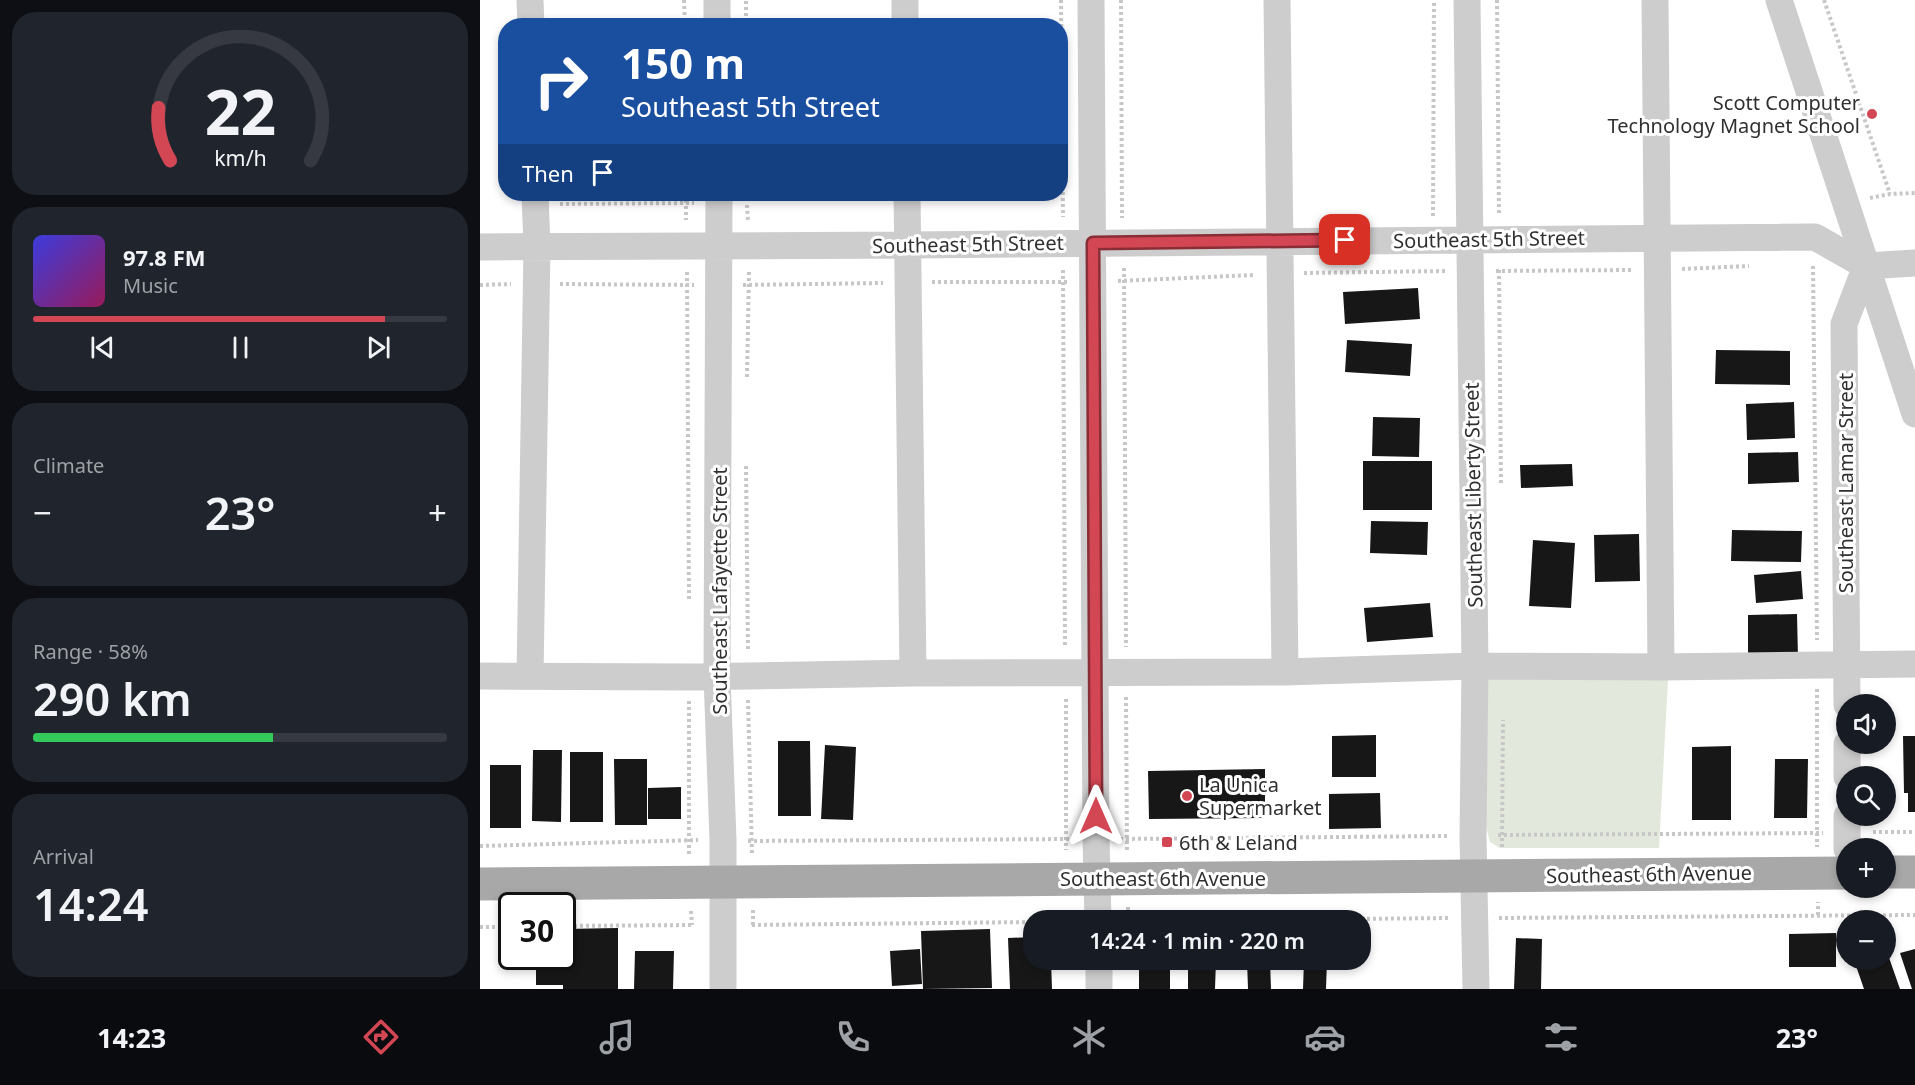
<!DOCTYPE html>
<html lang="en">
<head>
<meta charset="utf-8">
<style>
  :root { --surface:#171b24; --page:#20242c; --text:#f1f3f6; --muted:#9ea1a6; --line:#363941; --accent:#d34653 }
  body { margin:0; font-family:"Noto Sans",sans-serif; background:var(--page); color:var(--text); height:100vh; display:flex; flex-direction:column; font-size:22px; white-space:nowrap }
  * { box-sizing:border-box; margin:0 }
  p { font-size:20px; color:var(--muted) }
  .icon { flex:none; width:33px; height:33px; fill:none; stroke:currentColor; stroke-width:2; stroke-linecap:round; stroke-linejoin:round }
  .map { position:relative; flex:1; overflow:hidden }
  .side { display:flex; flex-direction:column; gap:12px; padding:12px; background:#0d0f14; width:480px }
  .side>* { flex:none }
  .top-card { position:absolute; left:18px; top:18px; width:570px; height:183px; border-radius:24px; box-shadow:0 3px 9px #0003; background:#1a4fa0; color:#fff; overflow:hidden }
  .controls { position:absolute; left:1356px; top:694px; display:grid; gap:12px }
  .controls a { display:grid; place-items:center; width:60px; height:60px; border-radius:50%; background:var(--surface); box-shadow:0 3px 9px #0003; font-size:30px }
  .speed { position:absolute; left:18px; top:892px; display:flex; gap:12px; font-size:30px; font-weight:700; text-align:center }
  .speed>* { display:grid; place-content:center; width:78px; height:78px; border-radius:50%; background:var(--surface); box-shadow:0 3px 9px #0003; line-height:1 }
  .speed .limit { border:3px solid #111; border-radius:9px; background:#fff; color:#111 }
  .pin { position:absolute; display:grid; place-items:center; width:51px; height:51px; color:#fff; margin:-26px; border-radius:12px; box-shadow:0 3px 9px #0006 }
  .me { position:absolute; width:66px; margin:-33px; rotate:0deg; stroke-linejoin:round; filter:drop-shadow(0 0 4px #0008) }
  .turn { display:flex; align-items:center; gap:21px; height:126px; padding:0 24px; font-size:27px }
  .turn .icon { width:78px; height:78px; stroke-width:2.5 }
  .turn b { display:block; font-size:42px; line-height:51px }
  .then { display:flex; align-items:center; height:57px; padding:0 24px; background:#0003; gap:12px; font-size:22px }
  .big { font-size:45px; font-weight:600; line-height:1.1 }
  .side .card { flex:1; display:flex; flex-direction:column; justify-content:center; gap:9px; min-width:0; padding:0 21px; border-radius:24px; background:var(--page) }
  .side .dial { align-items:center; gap:0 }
  .dial svg { height:156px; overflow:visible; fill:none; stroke:var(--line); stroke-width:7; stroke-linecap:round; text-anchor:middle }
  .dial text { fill:var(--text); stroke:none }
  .song { display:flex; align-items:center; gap:18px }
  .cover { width:72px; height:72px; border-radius:9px; background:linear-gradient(135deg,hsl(240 70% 55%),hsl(330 70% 35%)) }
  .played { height:6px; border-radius:3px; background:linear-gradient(90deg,var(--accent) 85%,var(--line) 85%) }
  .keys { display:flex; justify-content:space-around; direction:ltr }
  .heat { display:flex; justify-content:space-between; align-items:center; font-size:33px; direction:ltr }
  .charge { height:9px; border-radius:4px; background:linear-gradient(90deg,#34c759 58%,var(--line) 0) }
  .trip { position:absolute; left:543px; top:910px; width:348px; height:60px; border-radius:24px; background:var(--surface); box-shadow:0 3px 9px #0003; font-weight:600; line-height:60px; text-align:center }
  .tabs { display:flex; height:96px; justify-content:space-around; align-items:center; background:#090b0e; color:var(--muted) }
  .tabs .icon { width:42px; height:42px }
  .tabs .active { color:var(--accent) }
  .tabs b { font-size:27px; color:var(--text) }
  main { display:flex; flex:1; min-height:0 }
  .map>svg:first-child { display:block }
  .green { fill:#e3e8dd }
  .building { fill:#171717 }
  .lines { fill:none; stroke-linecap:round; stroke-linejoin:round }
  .path { stroke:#c7c7c7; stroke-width:4; stroke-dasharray:3 3; stroke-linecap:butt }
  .minor { stroke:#cdcdcd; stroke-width:27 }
  .major { stroke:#a8a8a8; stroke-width:33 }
  .route-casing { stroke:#892e36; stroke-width:15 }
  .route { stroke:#d34653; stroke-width:10 }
  .poi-dot { fill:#d34653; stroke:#fff; stroke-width:2 }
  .labels { text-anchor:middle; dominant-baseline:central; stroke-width:6; stroke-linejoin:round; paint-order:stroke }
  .poi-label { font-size:20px; fill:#303030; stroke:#fff; text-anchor:start }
  .street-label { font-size:20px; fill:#303030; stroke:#fff }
</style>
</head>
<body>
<main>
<section class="side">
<div class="card dial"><svg viewBox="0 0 100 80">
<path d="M14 69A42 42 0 1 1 86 69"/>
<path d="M14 69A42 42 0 0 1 8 42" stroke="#d34653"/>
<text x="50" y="56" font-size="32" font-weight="700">22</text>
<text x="50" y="72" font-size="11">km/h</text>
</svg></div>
<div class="card">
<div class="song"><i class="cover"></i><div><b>97.8 FM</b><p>Music</p></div></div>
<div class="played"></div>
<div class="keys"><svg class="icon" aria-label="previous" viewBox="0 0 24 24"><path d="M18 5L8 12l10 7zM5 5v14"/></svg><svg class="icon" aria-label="pause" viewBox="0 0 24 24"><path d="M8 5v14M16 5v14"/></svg><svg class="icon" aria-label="next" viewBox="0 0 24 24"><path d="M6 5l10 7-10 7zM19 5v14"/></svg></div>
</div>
<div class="card"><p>Climate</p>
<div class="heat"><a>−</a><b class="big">23°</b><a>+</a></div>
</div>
<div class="card"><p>Range · 58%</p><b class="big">290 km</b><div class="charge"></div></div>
<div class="card"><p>Arrival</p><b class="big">14:24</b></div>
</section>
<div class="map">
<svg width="1435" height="989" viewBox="0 0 1435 989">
  <rect width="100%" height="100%" fill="#fff"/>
  <path class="green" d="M1008,678L1188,680L1179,848H1020L1010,842L1006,827Z"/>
  <path class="building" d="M938,288L940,319L865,324L863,292Z
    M867,340L932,344L930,376L865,372Z
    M1236,350L1310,351V385L1235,384Z
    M1314,402L1315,438L1267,440L1266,404Z
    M893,417L940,418L939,457L892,456Z
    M1318,452L1319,482L1268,484V453Z
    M883,461H952V510H883Z
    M1092,464L1093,486L1041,488L1040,465Z
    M891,521L948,522L947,555L890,553Z
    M1252,530L1322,531L1321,562L1251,561Z
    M1159,534L1160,581L1115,582L1114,535Z
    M1053,540L1095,543L1091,608L1049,606Z
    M1321,571L1323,599L1276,603L1274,575Z
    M950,603L953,637L887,642L884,608Z
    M1317,614L1318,658H1268V615Z
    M896,735V777H852V736Z
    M1423,736H1435V812H1428V793H1424Z
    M298,741H330L331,816H298Z
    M345,745L376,747L373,820L341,819Z
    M1251,746V820H1212V747Z
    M53,750H82L81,822L52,821Z
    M90,752H123V822H90Z
    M134,759H167V825H135Z
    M1295,759H1328L1327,818H1294Z
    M10,765H41V828H10Z
    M785,769V818L669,819L668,771Z
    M201,787V819H168V788Z
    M900,793L901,828L849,829V794Z
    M138,928V989H83V985H56V957H82V929Z
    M510,929L512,988L443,989L441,931Z
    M1356,933V967H1309V934Z
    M554,937V960H571L572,989H530L528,938Z
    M1036,938L1062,939L1061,989H1034Z
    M440,949L442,984L412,986L410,951Z
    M1406,949L1420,989H1384L1374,960H1406Z
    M1435,949V989H1432L1420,953Z
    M155,951H194L193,989H154Z
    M659,960H690V989H659Z
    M708,960H736L735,989H708Z
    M767,960H790L791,989H768Z
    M824,960H847L846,989H823Z"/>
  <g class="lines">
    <path class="path" d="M204,0L205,26
      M581,0L583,217
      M641,0L642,218
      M1017,0L1019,214
      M1344,0L1410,194
      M266,1V26
      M206,194V220
      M1390,198L1410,194L1435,193
      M80,204L214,203
      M267,205L268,221
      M953,216L954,0
      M1333,266L1337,640
      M644,268L646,647
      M1202,269L1269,266
      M583,270L585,646
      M1019,270L1021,484
      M1016,271L1152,270
      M207,272L209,601
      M824,273L966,271
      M638,281L774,275
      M452,282H589
      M80,284L214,285
      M0,285L31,284
      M263,285L403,283
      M267,377L269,271
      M266,466L268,650
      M1337,689V847
      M646,697L647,851
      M586,699V850
      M268,700L272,854
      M209,701V856
      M1393,832H1435
      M1018,835L1343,833
      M640,839L968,836
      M268,841L590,839
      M0,846L218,840
      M1022,847L1023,720
      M648,907V921
      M273,910V925
      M211,911L212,925
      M1338,915V902
      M1019,918L1435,915
      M671,921L970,918
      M272,925L554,922
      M82,926L214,925
      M0,927H32"/>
    <path class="minor" d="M50,0L51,26
      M237,0V26
      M425,0V26
      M611,0L616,839L618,921
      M987,0L995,666L993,836L996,989
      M1175,0L1181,667
      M1299,0L1435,414
      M239,194L237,676L243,840V989
      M427,194L433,673
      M0,247L428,245L1335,237L1386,266L1435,263
      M805,672L995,666L1181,667L1435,664
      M0,676L209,677L433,673L805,672L797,0
      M50,676L57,247L55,194
      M1367,705L1364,324L1386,266
      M1367,777V744
      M1367,816V849
      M619,960V989"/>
    <path class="major" d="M1406,872H1435
      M0,884L1366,873"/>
  </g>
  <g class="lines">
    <g class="route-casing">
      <path id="route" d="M616,816L613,243L865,240"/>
    </g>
    <use href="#route" class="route"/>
  </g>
  <g class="poi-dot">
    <circle cx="1392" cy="114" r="6"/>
    <circle cx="707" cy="796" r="6"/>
    <rect x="681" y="836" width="12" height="12" rx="3"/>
  </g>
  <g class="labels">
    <g class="poi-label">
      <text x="1380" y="102" text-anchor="end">Scott Computer<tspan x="1380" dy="23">Technology Magnet School</tspan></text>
      <text x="719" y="784">La Unica<tspan x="719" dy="23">Supermarket</tspan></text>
      <text x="699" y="842">6th &amp; Leland</text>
    </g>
    <g class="street-label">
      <text transform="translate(1009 239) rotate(-1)">Southeast 5th Street</text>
      <text transform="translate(488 244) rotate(-1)">Southeast 5th Street</text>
      <text transform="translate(1365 483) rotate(-90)">Southeast Lamar Street</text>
      <text transform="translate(993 495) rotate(-91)">Southeast Liberty Street</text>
      <text transform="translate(239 591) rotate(-90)">Southeast Lafayette Street</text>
      <text transform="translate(1169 874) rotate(-1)">Southeast 6th Avenue</text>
      <text x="683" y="878">Southeast 6th Avenue</text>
    </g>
  </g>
</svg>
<div class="controls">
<a><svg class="icon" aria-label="sound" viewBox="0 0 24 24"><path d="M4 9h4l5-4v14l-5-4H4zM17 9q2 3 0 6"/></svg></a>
<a><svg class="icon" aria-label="search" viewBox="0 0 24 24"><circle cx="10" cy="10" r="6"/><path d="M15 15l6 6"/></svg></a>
<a>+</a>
<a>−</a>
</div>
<div class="speed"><div class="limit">30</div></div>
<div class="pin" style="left:865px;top:240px;background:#d93025"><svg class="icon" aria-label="arrive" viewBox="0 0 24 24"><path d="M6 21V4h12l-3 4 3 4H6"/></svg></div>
<svg class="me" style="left:616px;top:816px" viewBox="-20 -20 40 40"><path d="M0-17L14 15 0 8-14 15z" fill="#d34653" stroke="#fff" stroke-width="4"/></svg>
<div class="trip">14:24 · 1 min · 220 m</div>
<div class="top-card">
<div class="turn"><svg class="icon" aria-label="right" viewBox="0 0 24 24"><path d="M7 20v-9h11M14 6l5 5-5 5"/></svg><div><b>150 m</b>Southeast 5th Street</div></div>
<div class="then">Then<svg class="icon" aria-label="arrive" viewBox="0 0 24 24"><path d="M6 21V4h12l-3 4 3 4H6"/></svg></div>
</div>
</div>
</main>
<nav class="tabs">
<b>14:23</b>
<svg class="icon active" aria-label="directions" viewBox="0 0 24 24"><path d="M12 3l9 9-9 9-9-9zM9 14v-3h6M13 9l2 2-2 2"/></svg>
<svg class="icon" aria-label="music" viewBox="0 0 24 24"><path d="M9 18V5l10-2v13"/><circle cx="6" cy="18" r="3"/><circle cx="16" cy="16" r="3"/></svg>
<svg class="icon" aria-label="phone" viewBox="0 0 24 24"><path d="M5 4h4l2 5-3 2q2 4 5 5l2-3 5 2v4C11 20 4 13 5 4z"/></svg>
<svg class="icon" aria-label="climate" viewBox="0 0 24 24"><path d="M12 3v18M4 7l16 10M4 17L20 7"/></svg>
<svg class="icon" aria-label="car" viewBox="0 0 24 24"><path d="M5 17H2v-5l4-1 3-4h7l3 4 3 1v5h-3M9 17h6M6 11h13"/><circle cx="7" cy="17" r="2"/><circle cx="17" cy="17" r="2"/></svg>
<svg class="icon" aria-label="filters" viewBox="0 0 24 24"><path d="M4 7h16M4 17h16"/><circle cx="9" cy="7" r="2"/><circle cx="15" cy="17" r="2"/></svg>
<b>23°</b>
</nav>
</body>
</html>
